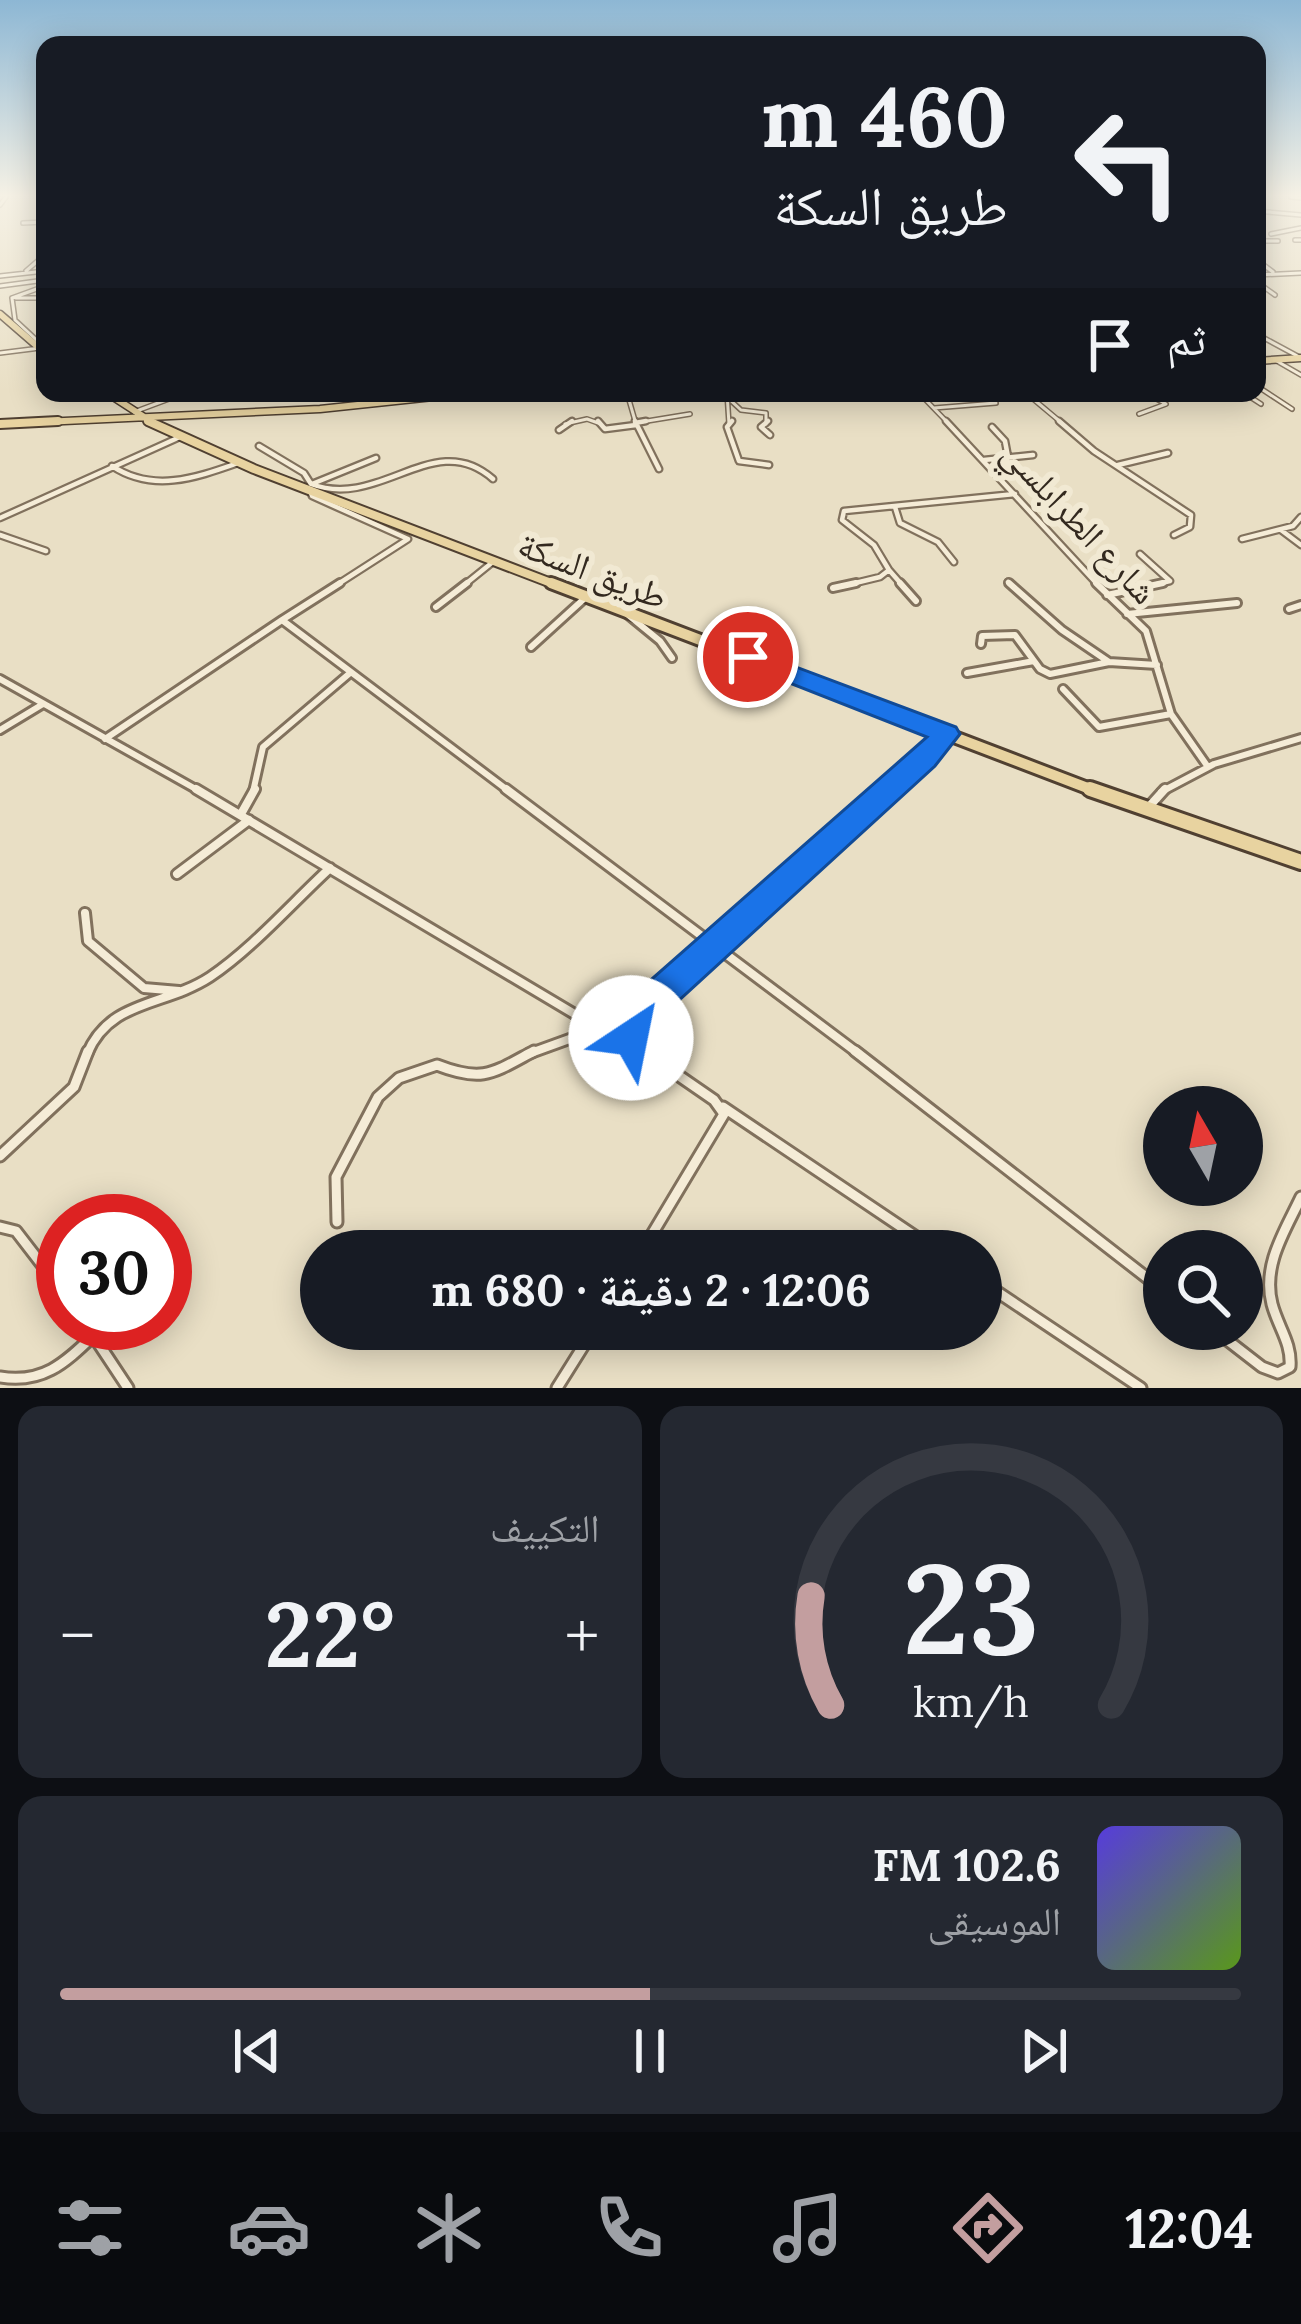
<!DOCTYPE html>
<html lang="ar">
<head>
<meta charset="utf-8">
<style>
  :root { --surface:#171b24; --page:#242831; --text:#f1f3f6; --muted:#9ea1a6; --line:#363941; --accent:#c39e9f }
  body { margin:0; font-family:Lora,"Noto Naskh Arabic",serif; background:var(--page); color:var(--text); direction:rtl; height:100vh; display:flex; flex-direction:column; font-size:45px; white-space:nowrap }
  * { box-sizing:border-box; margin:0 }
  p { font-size:39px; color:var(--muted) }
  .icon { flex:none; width:66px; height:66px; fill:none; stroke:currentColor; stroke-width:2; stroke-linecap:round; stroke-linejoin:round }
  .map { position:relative; height:1388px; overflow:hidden; direction:ltr }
  .side { display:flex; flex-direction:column; gap:18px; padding:18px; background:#0d0f14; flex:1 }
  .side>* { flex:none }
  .guide { position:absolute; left:36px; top:36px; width:1230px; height:366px; border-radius:24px; box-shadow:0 6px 30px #0003; direction:rtl; background:#171b24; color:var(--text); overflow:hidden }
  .needle { width:78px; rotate:351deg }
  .tools { position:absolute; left:1143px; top:1086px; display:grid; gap:24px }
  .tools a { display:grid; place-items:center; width:120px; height:120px; border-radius:50%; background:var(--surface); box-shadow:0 6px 30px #0003; font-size:60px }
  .speed { position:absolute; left:36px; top:1194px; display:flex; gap:24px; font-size:60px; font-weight:700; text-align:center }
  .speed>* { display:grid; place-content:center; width:156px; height:156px; border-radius:50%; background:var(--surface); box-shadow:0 6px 30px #0003; line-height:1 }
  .speed .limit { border:18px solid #d22; background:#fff; color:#111 }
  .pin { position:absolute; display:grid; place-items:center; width:102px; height:102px; color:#fff; margin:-51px; border:6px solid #fff; border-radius:50%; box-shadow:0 3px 12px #0007 }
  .me { position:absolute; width:132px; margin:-66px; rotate:34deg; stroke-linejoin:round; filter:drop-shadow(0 0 9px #0008) }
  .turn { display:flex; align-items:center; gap:42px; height:252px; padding:0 60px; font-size:54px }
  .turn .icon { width:156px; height:156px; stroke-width:2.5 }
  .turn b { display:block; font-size:84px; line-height:102px }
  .then { display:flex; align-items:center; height:114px; padding:0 60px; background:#0003; gap:24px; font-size:45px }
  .big { font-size:90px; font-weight:700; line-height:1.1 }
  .side .widget { flex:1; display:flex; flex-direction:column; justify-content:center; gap:18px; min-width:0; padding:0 42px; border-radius:24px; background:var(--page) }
  .side .dial { align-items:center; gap:0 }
  .dial svg { height:312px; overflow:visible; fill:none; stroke:var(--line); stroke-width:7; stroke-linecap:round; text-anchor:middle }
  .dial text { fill:var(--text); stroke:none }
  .song { display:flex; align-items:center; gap:36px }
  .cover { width:144px; height:144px; border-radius:18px; background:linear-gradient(135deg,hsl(250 70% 55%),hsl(90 70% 35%)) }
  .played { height:12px; border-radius:6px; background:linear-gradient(90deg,var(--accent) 50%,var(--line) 50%) }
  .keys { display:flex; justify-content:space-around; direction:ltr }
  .heat { display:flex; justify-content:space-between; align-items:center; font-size:66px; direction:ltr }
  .side .tiles { flex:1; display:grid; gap:18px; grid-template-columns:1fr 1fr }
  .widget:last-child { grid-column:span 2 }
  .trip { position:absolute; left:300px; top:1230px; width:702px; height:120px; border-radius:60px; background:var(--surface); box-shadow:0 6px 30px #0003; font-weight:700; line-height:120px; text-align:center; direction:rtl }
  .menu { display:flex; height:192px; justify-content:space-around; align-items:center; background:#090b0e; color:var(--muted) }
  .menu .icon { width:84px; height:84px }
  .menu .current { color:var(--accent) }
  .menu b { font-size:54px; color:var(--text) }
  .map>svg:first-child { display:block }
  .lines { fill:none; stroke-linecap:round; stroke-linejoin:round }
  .minor-far4-casing { stroke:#81715d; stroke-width:6 }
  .minor-far3-casing { stroke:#81715d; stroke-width:9 }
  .minor-far2-casing { stroke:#81715d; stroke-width:12 }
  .minor-far1-casing { stroke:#81715d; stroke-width:14 }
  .minor-casing { stroke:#81715d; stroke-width:15 }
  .primary-far3-casing { stroke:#504031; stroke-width:9 }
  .primary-far2-casing { stroke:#504031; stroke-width:12 }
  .primary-far1-casing { stroke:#504031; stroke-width:16 }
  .primary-casing { stroke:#504031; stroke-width:20 }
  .minor-far4 { stroke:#f5ecd7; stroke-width:3 }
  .minor-far3 { stroke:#f5ecd7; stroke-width:4.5 }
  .minor-far2 { stroke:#f5ecd7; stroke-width:6 }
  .minor-far1 { stroke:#f5ecd7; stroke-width:8 }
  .minor { stroke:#f5ecd7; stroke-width:9 }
  .primary-far3 { stroke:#e8d3a0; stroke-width:6 }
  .primary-far2 { stroke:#e8d3a0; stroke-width:8 }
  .primary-far1 { stroke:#e8d3a0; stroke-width:10 }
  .primary { stroke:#e8d3a0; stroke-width:14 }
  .route { fill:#1a73e8; stroke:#114b97; stroke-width:3 }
  .labels { text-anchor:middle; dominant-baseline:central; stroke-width:12; stroke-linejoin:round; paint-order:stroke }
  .street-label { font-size:36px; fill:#33291f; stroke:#f1e9d3 }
</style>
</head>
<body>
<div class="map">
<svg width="1301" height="1388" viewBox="0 0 1301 1388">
  <rect width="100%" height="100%" fill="#e9dfc5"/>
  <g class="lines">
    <g class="minor-far4-casing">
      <path id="minor-far4" d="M1291,197L1301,198
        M0,205L6,197
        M1257,211L1301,215
        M23,223L45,222
        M1271,234L1301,228
        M1295,240H1301
        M1257,241H1278
        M1257,260L1273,272
        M26,271L41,258
        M1257,275L1301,273
        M0,276L45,271
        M1257,282L1275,295
        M0,286L45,280
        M12,298L15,320L43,346
        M12,298L45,286
        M16,298H45
        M1264,338L1301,358
        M0,353L40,348
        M1275,360L1301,375
        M1257,386L1292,409
        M627,393L636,424
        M727,393L729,424
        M919,393L949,424
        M943,393L959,395
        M1026,393L1063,424
        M1244,393L1261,404
        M728,398L741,410L766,413V424
        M934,408L996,403
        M134,412L185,393
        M1139,414L1166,404L1146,393
        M635,423L690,414
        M565,424L587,419L601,424"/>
    </g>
    <g class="minor-far3-casing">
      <path id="minor-far3" d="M598,421L605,429L636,425
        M635,421L659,469
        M732,421L727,427L739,461L769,465
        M768,421L761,427L770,435
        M946,421L1099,586
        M1059,421L1094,451L1191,515L1190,527L1174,535
        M635,423L646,421
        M992,427L1005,441L1008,457
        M559,430L572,421
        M259,446L304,473L311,484C381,510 434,427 493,479
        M984,460L1033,455
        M1118,465L1168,453
        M112,466C153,493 195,478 238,463
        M312,484L376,458
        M310,490L312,496L408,539L335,586
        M895,507L900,523L938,542L954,562
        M0,518L182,436
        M1281,530L1301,545
        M0,535L46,551
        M1242,539L1293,526L1301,517
        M1140,554L1170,581L1149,586
        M889,570L903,586
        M1008,582L1012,586
        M463,586L494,561
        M843,586L880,577L889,570L874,545L842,520L844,511L1015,494"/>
    </g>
    <g class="minor-far2-casing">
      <path id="minor-far2" d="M900,583L916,601
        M1009,583L1062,630L1109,662
        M1096,583L1146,631L1171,714L1208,767
        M833,588L856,583
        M1107,595L1163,583
        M436,607L467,583
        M1289,609L1301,605
        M627,614L660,641L672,658
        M1127,614L1237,603
        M282,620L340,583
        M981,644L982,636L1015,635L1040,669L1050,674L1109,662L1157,665
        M531,647L586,597
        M967,673L1034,661
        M0,679L201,792
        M1063,689L1099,727L1171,714
        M0,730L43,704
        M105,739L282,620L510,792
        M253,792L263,747L350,673
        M888,792L946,733
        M1161,792L1214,764L1301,738"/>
    </g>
    <g class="minor-far1-casing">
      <path id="minor-far1" d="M196,789L588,1022L629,1031
        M506,789L859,1054
        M1146,810L1165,789
        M241,814L255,789
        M177,874L249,820
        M85,913L88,941L144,988L179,991
        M87,1054C110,999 164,1007 210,977C253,948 292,903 330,868
        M528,1054L597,1029
        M648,1054L631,1038V1021L892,789"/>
    </g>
    <g class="minor-casing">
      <path id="minor" d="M855,1051L1164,1291
        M723,1107L937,1251
        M0,1156L74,1087L88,1051
        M337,1222L336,1177L378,1097L399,1078L437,1065C483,1083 493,1073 534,1051
        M0,1227L16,1231L63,1292
        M642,1251L724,1114L714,1100L643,1051
        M981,1281L1141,1388
        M85,1323L128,1388
        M1213,1329L1262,1367L1278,1373L1290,1367C1292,1343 1278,1327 1272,1304C1262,1265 1285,1231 1301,1197
        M0,1377C42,1384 64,1364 93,1336
        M557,1388L594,1329"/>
    </g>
    <g class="primary-far3-casing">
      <path id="primary-far3" d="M0,314L45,353
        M1257,361L1301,358
        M107,393L155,424
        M0,424L320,409L471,393"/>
    </g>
    <g class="primary-far2-casing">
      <path id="primary-far2" d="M148,421L254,469L559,586
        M0,424L58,421"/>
    </g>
    <g class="primary-far1-casing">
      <path id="primary-far1" d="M551,583L1098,792"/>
    </g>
    <g class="primary-casing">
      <path id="primary" d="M1090,789L1301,862"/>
    </g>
    <use href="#minor-far4" class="minor-far4"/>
    <use href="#minor-far3" class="minor-far3"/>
    <use href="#minor-far2" class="minor-far2"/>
    <use href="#minor-far1" class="minor-far1"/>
    <use href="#minor" class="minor"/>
    <use href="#primary-far3" class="primary-far3"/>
    <use href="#primary-far2" class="primary-far2"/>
    <use href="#primary-far1" class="primary-far1"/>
    <use href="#primary" class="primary"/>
  </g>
  <linearGradient id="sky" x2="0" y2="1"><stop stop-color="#8db7d4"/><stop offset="0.5" stop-color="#f5f1e5"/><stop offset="1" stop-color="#f5f1e5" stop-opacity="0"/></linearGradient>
  <rect width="1301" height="391" fill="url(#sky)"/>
  <path class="route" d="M748,649L956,727L960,734L935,766L652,1025L644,1050L631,1055L617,1050L612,1038L621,1006L927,737L739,663L735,657L739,652Z"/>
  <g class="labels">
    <g class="street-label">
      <text transform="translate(1080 522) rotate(47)">شارع الطرابلسي</text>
      <text transform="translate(593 570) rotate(21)">طريق السكة</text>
    </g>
  </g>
</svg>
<div class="tools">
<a><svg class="needle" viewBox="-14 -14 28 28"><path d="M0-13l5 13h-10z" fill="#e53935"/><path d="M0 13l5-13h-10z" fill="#9ea1a6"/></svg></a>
<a><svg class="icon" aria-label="search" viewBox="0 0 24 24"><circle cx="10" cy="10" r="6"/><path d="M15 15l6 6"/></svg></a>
</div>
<div class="speed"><div class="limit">30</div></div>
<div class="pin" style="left:748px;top:657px;background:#d93025"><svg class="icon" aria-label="arrive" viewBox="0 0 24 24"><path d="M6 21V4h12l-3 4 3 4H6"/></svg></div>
<svg class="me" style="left:631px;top:1038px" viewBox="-20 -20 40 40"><circle r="19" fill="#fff"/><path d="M0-13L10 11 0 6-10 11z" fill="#1a73e8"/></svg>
<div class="trip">12:06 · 2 دقيقة · 680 m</div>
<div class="guide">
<div class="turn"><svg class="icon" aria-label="left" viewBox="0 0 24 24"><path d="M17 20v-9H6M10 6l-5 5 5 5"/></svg><div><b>460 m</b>طريق السكة</div></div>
<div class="then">ثم<svg class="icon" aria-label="arrive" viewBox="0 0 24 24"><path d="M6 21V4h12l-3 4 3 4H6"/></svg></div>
</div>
</div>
<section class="side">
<div class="tiles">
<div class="widget dial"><svg viewBox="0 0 100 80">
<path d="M14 69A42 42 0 1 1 86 69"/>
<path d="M14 69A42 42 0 0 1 9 41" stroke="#c39e9f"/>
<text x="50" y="56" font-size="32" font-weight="700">23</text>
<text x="50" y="72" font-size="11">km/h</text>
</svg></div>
<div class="widget"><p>التكييف</p>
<div class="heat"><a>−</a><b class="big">22°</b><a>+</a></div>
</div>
<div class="widget">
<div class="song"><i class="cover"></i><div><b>102.6 FM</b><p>الموسيقى</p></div></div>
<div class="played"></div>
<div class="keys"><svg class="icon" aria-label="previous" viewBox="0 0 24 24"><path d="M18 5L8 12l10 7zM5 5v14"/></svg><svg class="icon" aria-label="pause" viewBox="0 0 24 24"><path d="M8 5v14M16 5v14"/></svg><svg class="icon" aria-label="next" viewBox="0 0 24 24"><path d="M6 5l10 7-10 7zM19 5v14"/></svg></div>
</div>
</div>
</section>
<nav class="menu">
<b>12:04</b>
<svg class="icon current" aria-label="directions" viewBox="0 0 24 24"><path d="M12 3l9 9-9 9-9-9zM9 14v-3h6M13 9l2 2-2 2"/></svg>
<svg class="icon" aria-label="music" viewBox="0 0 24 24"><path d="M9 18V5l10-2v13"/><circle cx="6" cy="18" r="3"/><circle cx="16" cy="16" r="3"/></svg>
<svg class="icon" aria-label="phone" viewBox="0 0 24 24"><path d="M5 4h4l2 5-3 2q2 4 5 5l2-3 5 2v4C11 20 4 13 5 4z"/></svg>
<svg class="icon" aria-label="climate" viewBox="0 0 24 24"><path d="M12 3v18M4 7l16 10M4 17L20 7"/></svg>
<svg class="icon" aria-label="car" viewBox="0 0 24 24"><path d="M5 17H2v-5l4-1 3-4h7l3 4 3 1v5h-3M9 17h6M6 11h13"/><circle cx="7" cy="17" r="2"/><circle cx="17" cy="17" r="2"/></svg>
<svg class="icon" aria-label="filters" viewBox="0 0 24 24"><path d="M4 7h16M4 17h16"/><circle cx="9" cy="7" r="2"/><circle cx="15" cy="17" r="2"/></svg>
</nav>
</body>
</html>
